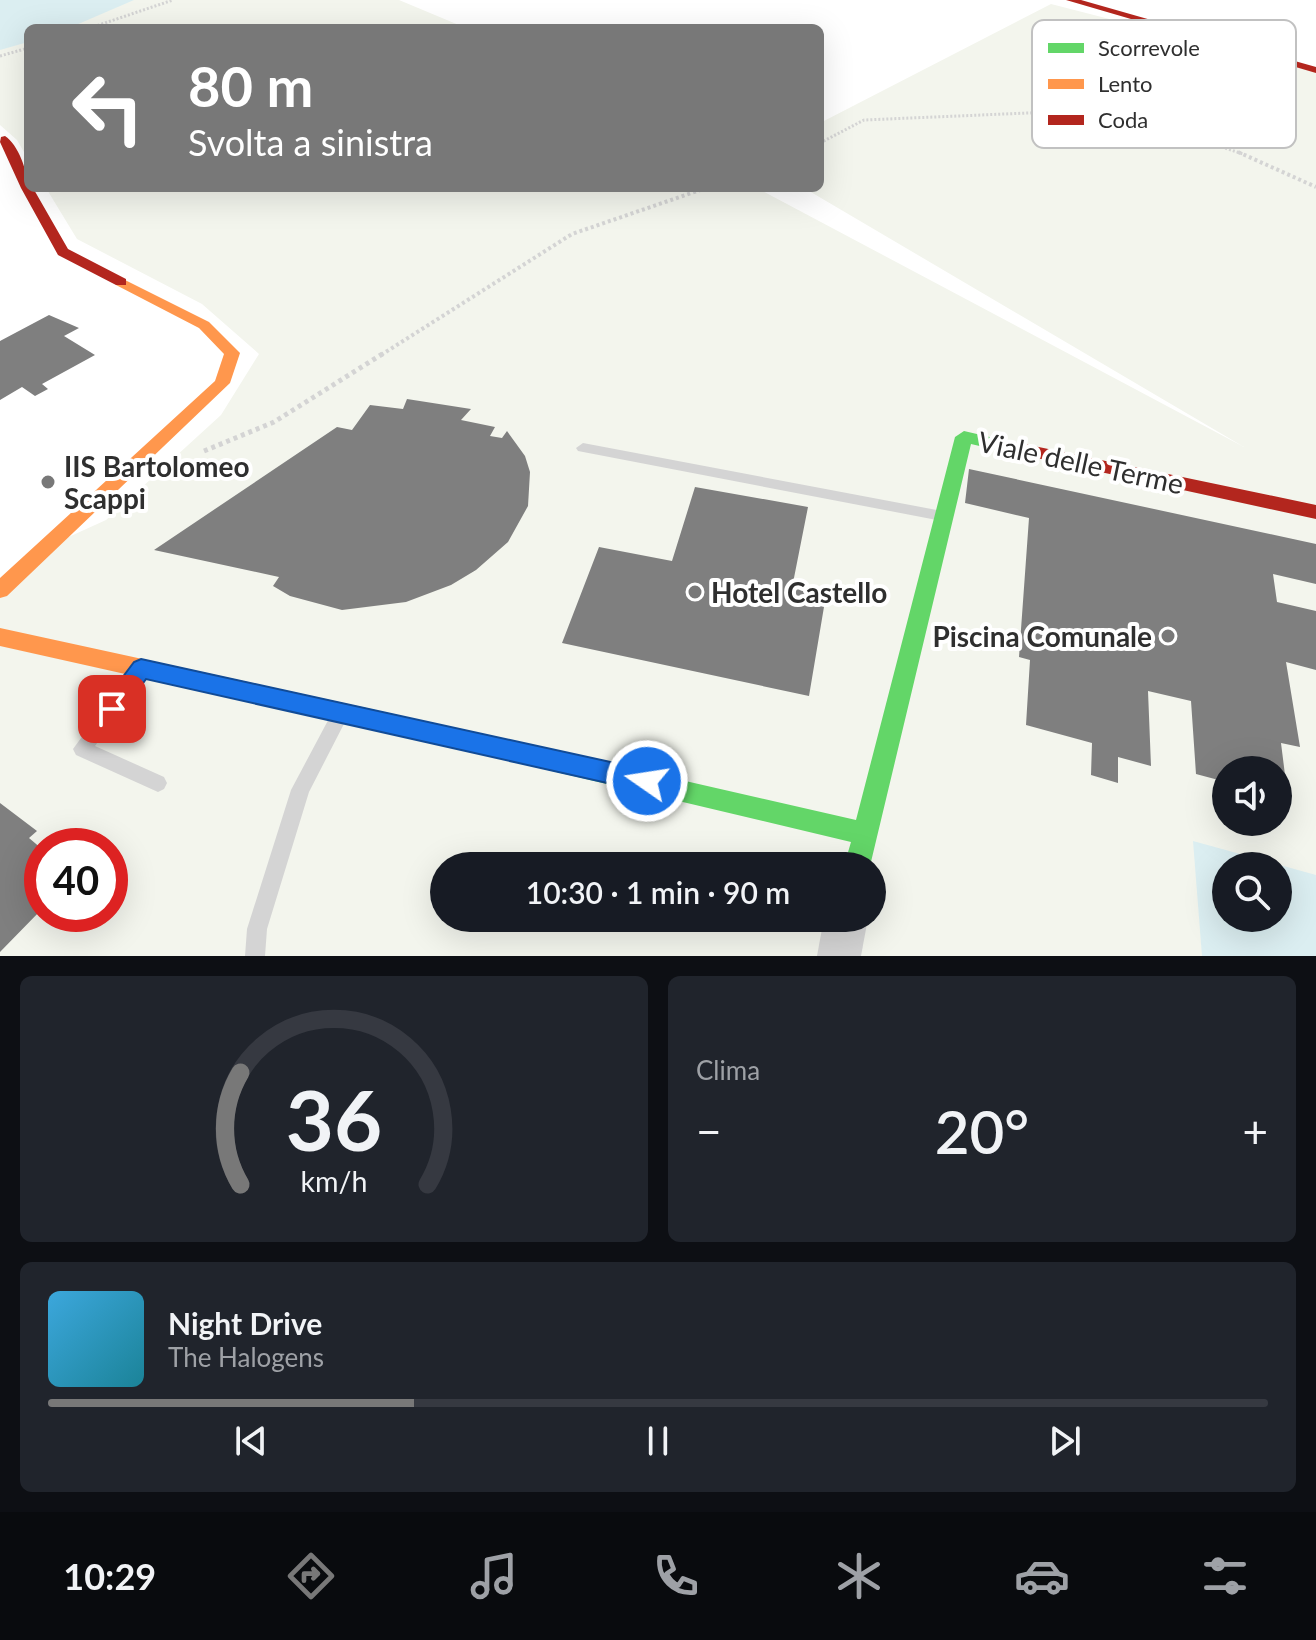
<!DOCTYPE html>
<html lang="it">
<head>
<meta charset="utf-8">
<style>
  :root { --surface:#171b24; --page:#20242c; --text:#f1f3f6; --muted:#9ea1a6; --line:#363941; --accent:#787878 }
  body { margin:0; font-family:Lato,sans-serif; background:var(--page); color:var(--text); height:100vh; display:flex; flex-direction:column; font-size:30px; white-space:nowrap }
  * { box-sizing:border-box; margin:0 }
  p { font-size:26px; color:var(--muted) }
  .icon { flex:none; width:44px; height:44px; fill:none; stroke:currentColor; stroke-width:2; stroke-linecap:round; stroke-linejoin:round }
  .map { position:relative; height:956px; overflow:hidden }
  .details { display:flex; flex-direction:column; gap:20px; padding:20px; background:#0d0f14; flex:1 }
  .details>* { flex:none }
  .hud { position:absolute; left:24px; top:24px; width:800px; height:168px; border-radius:12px; box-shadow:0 8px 32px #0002; background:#787878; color:#fff; overflow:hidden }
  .buttons { position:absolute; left:1212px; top:756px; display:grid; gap:16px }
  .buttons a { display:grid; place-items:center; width:80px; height:80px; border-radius:50%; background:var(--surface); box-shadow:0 8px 32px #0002; font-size:40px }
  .speed { position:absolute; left:24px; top:828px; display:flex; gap:16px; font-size:40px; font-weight:700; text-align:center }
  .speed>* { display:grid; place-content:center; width:104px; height:104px; border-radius:50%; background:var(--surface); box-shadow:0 8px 32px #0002; line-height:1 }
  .speed .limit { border:12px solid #d22; background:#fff; color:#111 }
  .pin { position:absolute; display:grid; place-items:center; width:68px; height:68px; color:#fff; margin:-34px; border-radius:16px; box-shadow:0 4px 12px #0006 }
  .me { position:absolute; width:88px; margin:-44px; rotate:283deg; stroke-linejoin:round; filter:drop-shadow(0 0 6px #0008) }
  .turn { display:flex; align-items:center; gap:28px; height:168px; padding:0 32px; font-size:36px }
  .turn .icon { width:104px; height:104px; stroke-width:2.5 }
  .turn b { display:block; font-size:56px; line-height:68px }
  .big { font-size:60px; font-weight:600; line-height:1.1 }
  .details .card { flex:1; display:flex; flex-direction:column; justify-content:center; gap:12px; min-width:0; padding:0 28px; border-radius:12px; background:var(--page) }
  .details .dial { align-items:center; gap:0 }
  .dial svg { height:208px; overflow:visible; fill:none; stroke:var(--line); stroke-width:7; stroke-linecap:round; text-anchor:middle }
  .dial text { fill:var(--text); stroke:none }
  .song { display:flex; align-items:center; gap:24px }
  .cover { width:96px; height:96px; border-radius:12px; background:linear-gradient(135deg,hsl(200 70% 55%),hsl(190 70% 35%)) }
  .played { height:8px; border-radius:4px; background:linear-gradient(90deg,var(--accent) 30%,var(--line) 30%) }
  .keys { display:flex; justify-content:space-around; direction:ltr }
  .heat { display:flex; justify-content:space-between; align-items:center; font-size:44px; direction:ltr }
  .details .tiles { flex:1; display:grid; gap:20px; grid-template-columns:1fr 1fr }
  .card:last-child { grid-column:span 2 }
  .trip { position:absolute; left:430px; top:852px; width:456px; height:80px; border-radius:40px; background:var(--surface); box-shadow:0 8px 32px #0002; font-weight:600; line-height:80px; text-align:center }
  .dock { display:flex; height:128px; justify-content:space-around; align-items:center; background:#090b0e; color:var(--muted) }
  .dock .icon { width:56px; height:56px }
  .dock .selected { color:var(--accent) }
  .dock b { font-size:36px; color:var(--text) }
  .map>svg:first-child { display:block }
  .green { fill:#f3f5ed; fill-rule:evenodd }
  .water { fill:#dbeef1; fill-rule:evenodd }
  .building { fill:#7f7f7f }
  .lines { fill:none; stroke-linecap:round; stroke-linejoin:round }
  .path-far2 { stroke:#d4d4d4; stroke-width:3; stroke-dasharray:2 2; stroke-linecap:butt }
  .path-far1 { stroke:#d4d4d4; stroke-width:4; stroke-dasharray:3 3; stroke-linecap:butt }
  .path { stroke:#d4d4d4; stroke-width:5; stroke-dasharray:4 4; stroke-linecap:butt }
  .lane { fill:#d4d4d4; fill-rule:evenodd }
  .street { fill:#d4d4d4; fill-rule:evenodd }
  .fast { fill:#63d668; fill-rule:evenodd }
  .slow { fill:#ff974d; fill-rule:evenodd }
  .jam { fill:#b3261e; fill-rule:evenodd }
  .route { fill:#1a73e8; stroke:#114b97; stroke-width:2 }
  .poi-dot { fill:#787878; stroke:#fff; stroke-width:3 }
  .labels { text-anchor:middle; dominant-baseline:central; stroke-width:8; stroke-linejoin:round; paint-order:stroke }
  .street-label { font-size:28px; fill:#2f2f2f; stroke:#fff }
  .poi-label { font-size:28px; font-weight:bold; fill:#2f2f2f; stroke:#fff; text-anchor:start }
  .key { fill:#fff; stroke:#c1c1c1; stroke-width:2 }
  .key-label { font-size:22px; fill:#2f2f2f }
</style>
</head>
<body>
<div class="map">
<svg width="1316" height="956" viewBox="0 0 1316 956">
  <rect width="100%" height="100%" fill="#fff"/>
  <path class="green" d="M0,0H399L466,28H28V159L17,140L0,125Z
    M1051,4L1316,72V956H0V580L40,550L106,520L221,415L259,354L202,304L77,239L46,188H757L1244,447L804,188H820V123ZM1226,770H1278V822H1226ZM42,846H110V914H42ZM444,866H872V918H444ZM1226,866H1278V918H1226Z"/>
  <path class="water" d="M0,0H134L69,28H28V42L0,50Z
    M1193,841L1316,875V956H1202ZM1226,866H1278V918H1226Z"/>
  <path class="building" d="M49,315L79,328L64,336L95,355L42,384L48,389L35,396L22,387L0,400V341Z
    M407,399L471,409L461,420L495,427L490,436L502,438L507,431L525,456L530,472L528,506L508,542L476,570L451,585L406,602L342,610L290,596L273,586L279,577L154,550L337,427L352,430L370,405L403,409Z
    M969,469L1316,544V584L1273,574L1277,602L1316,611V670L1286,662L1300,747L1281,743L1288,799L1278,796V770H1226V782L1196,774L1191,701L1148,691L1151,766L1118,757V783L1091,775L1092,743L1026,725L1030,660L1019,657L1029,518L965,503Z
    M695,487L808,507L792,588L826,595L809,696L562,643L599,547L672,561Z
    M0,803L37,831L29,838L42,849V909L0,952Z"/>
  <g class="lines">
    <path class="path-far2" d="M90,28L173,0
      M0,56L28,48
      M820,143L864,120L1075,111L1159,126L1243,154"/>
    <path class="path-far1" d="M1238,152L1316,187
      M381,355L572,234L706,188"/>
    <path class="path" d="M204,451L274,422L384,353"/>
    <path class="lane" d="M583,443L942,511L947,512L949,516L947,520L942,521L578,451L576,448Z
      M139,665L145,667L147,672L145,677L95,746L164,777L167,783L164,789L158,792L76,755L73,749L133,667Z
      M339,708L345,711L348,716L309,792L267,929L265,956H245L247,929L291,790L333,711Z"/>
    <path class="street" d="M824,918H868L861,956H817Z"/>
    <path class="fast" d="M964,431L1007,441L1010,445L1001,451L971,444L870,866H844L851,842L354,724L351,717L354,710L362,707L856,820L955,437Z"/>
    <path class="slow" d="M121,278L209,322L240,353L230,383L7,596L0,598V578L215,381L224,354L199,328L116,285V279Z
      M0,628L362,707L370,710L373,717L370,724L362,727L0,646Z"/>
    <path class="jam" d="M1066,0H1081L1316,67V73Z
      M5,136C18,144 28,172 28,188H33L68,249L126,279V285H116L58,255L21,188L0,142L1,137Z
      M1001,439L1316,505V519L995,449L992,445Z"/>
  </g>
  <path class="route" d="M141,659L647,770L655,773L659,781L655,789L647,792L146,679L120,716L112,719L104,716L101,709L104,702L134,662Z"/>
  <g class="poi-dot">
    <circle cx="48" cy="482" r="8"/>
    <circle cx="695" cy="592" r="8"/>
    <circle cx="1168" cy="636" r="8"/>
  </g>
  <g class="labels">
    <g class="street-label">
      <text transform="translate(1081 462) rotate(12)">Viale delle Terme</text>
    </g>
    <g class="poi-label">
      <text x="64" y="466">IIS Bartolomeo<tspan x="64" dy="32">Scappi</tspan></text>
      <text x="711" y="592">Hotel Castello</text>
      <text x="1152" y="636" text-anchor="end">Piscina Comunale</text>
    </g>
  </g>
  <rect x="1032" y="20" width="264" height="128" rx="12" class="key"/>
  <rect x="1048" y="43" width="36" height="10" fill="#63d668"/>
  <rect x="1048" y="79" width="36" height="10" fill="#ff974d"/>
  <rect x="1048" y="115" width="36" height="10" fill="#b3261e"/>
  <g class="key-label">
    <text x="1098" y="56">Scorrevole</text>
    <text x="1098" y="92">Lento</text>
    <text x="1098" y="128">Coda</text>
  </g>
</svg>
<div class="buttons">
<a><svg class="icon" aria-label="sound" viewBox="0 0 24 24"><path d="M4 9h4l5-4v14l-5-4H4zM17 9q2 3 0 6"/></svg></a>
<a><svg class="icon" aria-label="search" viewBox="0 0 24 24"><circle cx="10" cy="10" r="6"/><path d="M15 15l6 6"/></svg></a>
</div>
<div class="speed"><div class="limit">40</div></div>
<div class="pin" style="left:112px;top:709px;background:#d93025"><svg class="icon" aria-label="arrive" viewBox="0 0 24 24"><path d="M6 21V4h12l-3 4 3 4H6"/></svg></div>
<svg class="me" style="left:647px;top:781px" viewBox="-20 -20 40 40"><circle r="17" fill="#1a73e8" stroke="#fff" stroke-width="3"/><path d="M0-11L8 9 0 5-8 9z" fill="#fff"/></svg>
<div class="trip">10:30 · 1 min · 90 m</div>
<div class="hud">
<div class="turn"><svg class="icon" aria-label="left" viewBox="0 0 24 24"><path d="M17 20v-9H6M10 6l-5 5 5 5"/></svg><div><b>80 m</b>Svolta a sinistra</div></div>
</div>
</div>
<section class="details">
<div class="tiles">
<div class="card dial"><svg viewBox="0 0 100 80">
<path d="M14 69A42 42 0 1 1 86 69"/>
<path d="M14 69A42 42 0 0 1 14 26" stroke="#787878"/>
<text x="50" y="56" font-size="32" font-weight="700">36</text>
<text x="50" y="72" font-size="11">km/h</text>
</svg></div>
<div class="card"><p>Clima</p>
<div class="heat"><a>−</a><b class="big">20°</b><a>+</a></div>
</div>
<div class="card">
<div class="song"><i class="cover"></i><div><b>Night Drive</b><p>The Halogens</p></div></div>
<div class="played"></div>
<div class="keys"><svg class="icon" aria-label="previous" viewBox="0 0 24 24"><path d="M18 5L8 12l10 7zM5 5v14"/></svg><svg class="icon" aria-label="pause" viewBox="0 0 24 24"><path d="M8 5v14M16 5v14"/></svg><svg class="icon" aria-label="next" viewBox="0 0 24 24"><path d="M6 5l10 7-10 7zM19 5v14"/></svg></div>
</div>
</div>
</section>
<nav class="dock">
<b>10:29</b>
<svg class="icon selected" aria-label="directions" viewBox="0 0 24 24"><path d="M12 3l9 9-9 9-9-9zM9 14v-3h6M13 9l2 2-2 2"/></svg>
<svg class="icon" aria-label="music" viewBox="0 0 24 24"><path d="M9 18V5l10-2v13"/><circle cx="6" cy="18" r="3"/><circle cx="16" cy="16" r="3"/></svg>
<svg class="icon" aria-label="phone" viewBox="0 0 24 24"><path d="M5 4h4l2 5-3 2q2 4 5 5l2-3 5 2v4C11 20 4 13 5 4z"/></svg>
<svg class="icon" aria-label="climate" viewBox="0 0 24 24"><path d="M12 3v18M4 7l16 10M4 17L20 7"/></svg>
<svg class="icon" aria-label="car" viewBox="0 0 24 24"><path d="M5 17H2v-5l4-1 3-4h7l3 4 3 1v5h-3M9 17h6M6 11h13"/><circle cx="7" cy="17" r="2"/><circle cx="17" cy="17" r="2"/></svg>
<svg class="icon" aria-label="filters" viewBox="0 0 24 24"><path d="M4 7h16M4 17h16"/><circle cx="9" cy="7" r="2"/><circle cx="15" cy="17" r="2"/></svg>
</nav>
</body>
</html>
